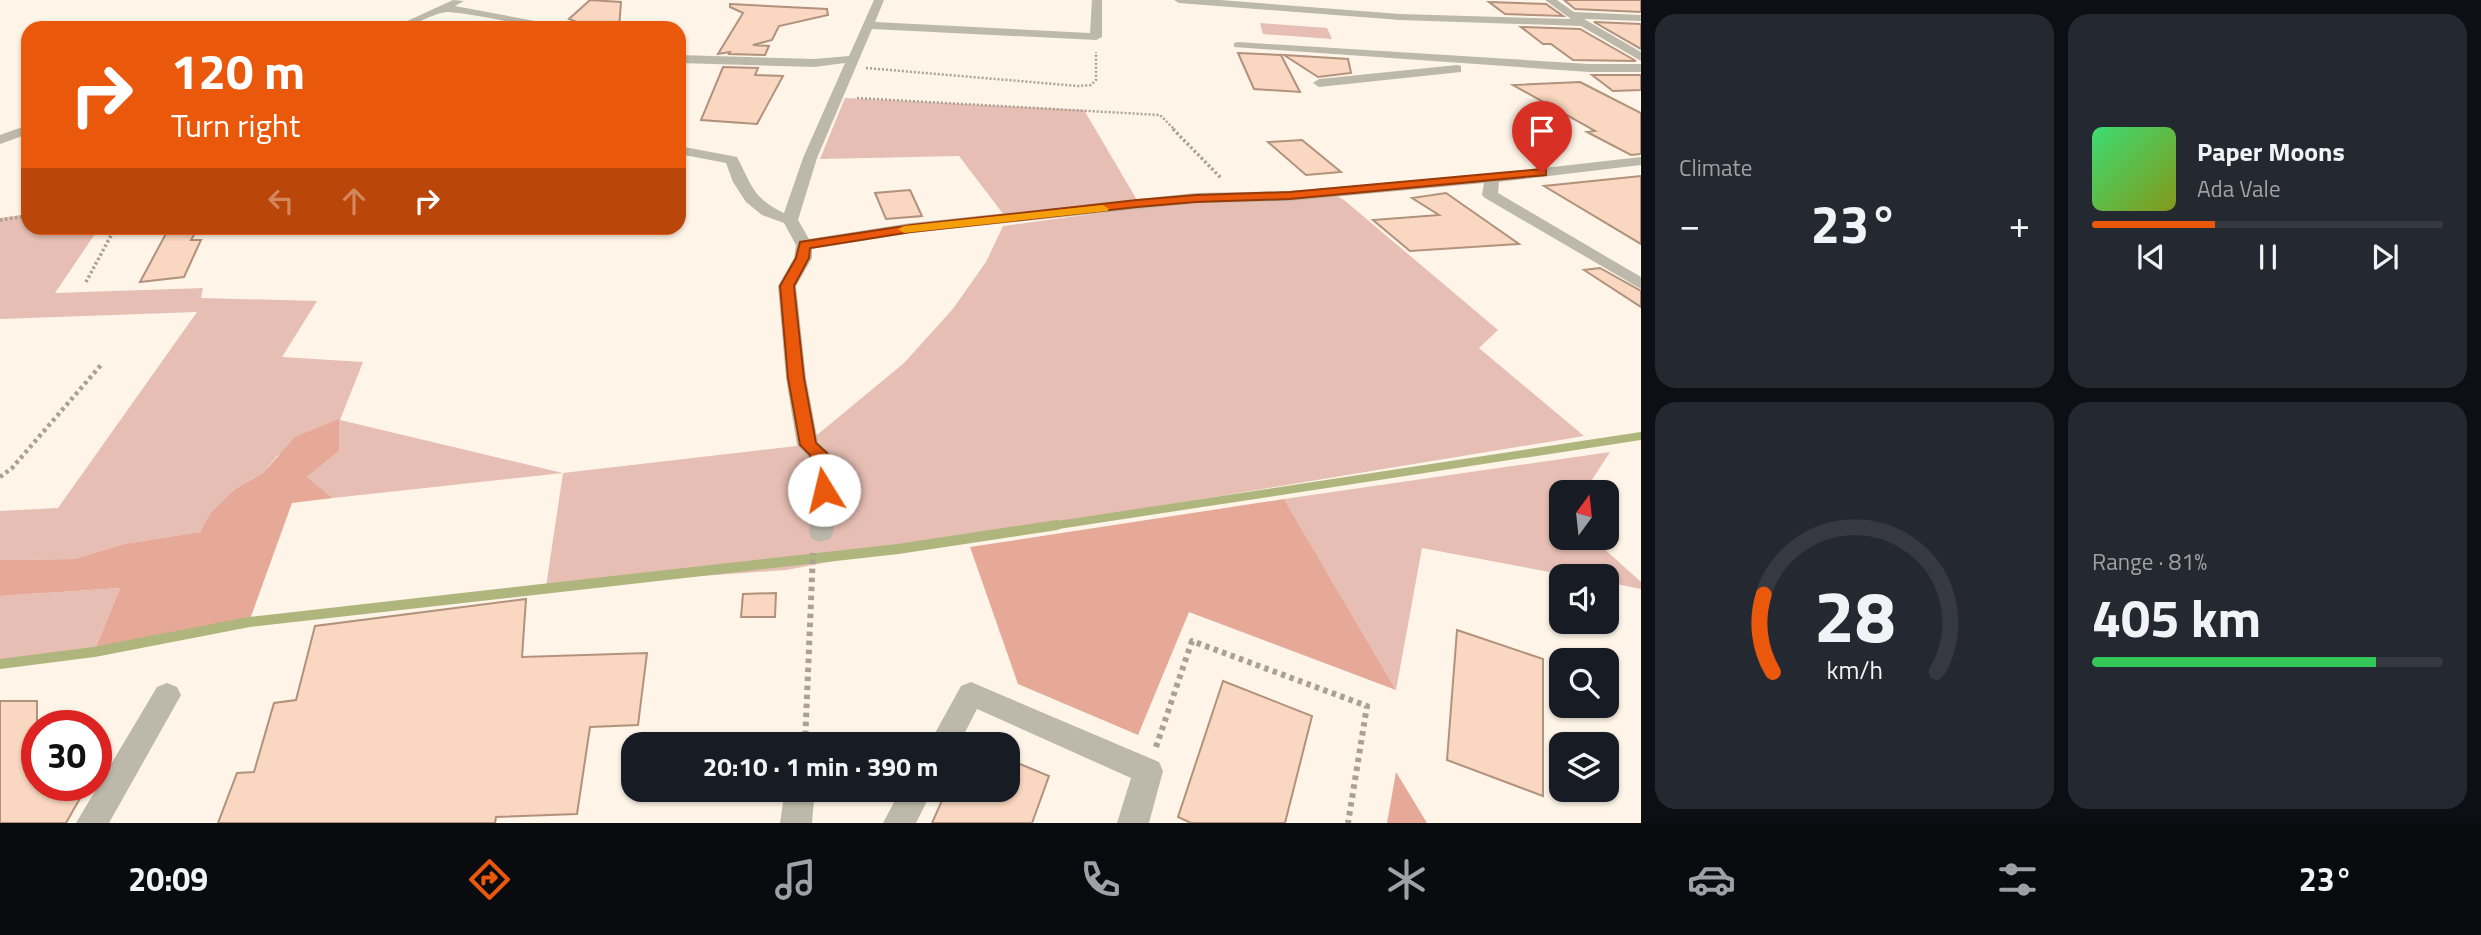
<!DOCTYPE html>
<html lang="en">
<head>
<meta charset="utf-8">
<style>
  :root { --surface:#171b24; --page:#242831; --text:#f1f3f6; --muted:#9ea1a6; --line:#363941; --accent:#ea580c }
  body { margin:0; font-family:"Titillium Web",sans-serif; background:var(--page); color:var(--text); height:100vh; display:flex; flex-direction:column; font-size:26px; white-space:nowrap }
  * { box-sizing:border-box; margin:0 }
  p { font-size:23px; color:var(--muted) }
  .icon { flex:none; width:38px; height:38px; fill:none; stroke:currentColor; stroke-width:2; stroke-linecap:round; stroke-linejoin:round }
  .map { position:relative; flex:1; overflow:hidden }
  .sheet { display:flex; flex-direction:column; gap:14px; padding:14px; background:#0d0f14; width:840px }
  .sheet>* { flex:none }
  .banner { position:absolute; left:21px; top:21px; width:665px; height:214px; border-radius:21px; box-shadow:0 2px 5px #0004; background:#ea580c; color:#fff; overflow:hidden }
  .needle { width:46px; rotate:15deg }
  .tools { position:absolute; left:1549px; top:480px; display:grid; gap:14px }
  .tools a { display:grid; place-items:center; width:70px; height:70px; border-radius:14px; background:var(--surface); box-shadow:0 2px 5px #0004; font-size:35px }
  .speed { position:absolute; left:21px; top:710px; display:flex; gap:14px; font-size:35px; font-weight:700; text-align:center }
  .speed>* { display:grid; place-content:center; width:91px; height:91px; border-radius:50%; background:var(--surface); box-shadow:0 2px 5px #0004; line-height:1 }
  .speed .limit { border:10px solid #d22; background:#fff; color:#111 }
  .pin { position:absolute; display:grid; place-items:center; width:60px; height:60px; color:#fff; margin:-72px -30px; border-radius:50% 50% 50% 0; rotate:-45deg; box-shadow:0 0 7px #0007 }
  .pin .icon { rotate:45deg }
  .me { position:absolute; width:77px; margin:-38px; rotate:351deg; stroke-linejoin:round; filter:drop-shadow(0 0 5px #0008) }
  .turn { display:flex; align-items:center; gap:24px; height:147px; padding:0 35px; font-size:32px }
  .turn .icon { width:91px; height:91px; stroke-width:2.5 }
  .turn b { display:block; font-size:49px; line-height:60px }
  .lanes { display:flex; align-items:center; height:66px; padding:0 35px; background:#0003; justify-content:center; gap:35px; direction:ltr }
  .lanes .off { opacity:.35 }
  .big { font-size:52px; font-weight:700; line-height:1.1 }
  .sheet .card { flex:1; display:flex; flex-direction:column; justify-content:center; gap:10px; min-width:0; padding:0 24px; border-radius:21px; background:var(--page) }
  .sheet .dial { align-items:center; gap:0 }
  .dial svg { height:182px; overflow:visible; fill:none; stroke:var(--line); stroke-width:7; stroke-linecap:round; text-anchor:middle }
  .dial text { fill:var(--text); stroke:none }
  .song { display:flex; align-items:center; gap:21px }
  .cover { width:84px; height:84px; border-radius:10px; background:linear-gradient(135deg,hsl(140 70% 55%),hsl(70 70% 35%)) }
  .played { height:7px; border-radius:4px; background:linear-gradient(90deg,var(--accent) 35%,var(--line) 35%) }
  .keys { display:flex; justify-content:space-around; direction:ltr }
  .heat { display:flex; justify-content:space-between; align-items:center; font-size:38px; direction:ltr }
  .charge { height:10px; border-radius:5px; background:linear-gradient(90deg,#34c759 81%,var(--line) 0) }
  .sheet .tiles { flex:1; display:grid; gap:14px; grid-template-columns:repeat(2,1fr) }
  .trip { position:absolute; left:621px; top:732px; width:399px; height:70px; border-radius:21px; background:var(--surface); box-shadow:0 2px 5px #0004; font-weight:700; line-height:70px; text-align:center }
  .tabs { display:flex; height:112px; justify-content:space-around; align-items:center; background:#090b0e; color:var(--muted) }
  .tabs .icon { width:49px; height:49px }
  .tabs .on { color:var(--accent) }
  .tabs b { font-size:32px; color:var(--text) }
  main { display:flex; flex:1; min-height:0 }
  .map>svg:first-child { display:block }
  .green { fill:#e6beb3 }
  .forest { fill:#e6a997 }
  .lines { fill:none; stroke-linecap:round; stroke-linejoin:round }
  .stream-far1 { stroke:#afb67d; stroke-width:8 }
  .stream { stroke:#afb67d; stroke-width:10 }
  .building { fill:#f9d7c0; stroke:#b1927c; stroke-width:2 }
  .path-far3 { stroke:#aaa194; stroke-width:2.5; stroke-dasharray:2 2; stroke-linecap:butt }
  .path-far2 { stroke:#aaa194; stroke-width:3.5; stroke-dasharray:2.5 2.5; stroke-linecap:butt }
  .path-far1 { stroke:#aaa194; stroke-width:4.5; stroke-dasharray:3.5 3.5; stroke-linecap:butt }
  .path { stroke:#aaa194; stroke-width:6; stroke-dasharray:4.5 4.5; stroke-linecap:butt }
  .minor { fill:#bdb9aa; fill-rule:evenodd }
  .route { fill:#ea580c; stroke:#983908; stroke-width:2 }
  .slow { fill:#f59e0b }
</style>
</head>
<body>
<main>
<div class="map">
<svg width="1641" height="823" viewBox="0 0 1641 823">
  <rect width="100%" height="100%" fill="#fef5e8"/>
  <path class="green" d="M1260,23L1327,28L1332,39L1263,34Z
    M845,98L1084,110L1137,200L1004,215L959,156L820,159Z
    M1329,192L1344,200L1498,330L1479,348L1584,436L898,549L786,570L546,587L563,473L333,498L307,477L339,451V420L277,456L263,473L235,489L210,513L200,532L124,544L74,559L0,560V511L58,508L197,312L0,319V218L28,214V228H99L55,293L203,288L201,298L317,301L282,357L363,362L340,420L563,473L805,445L904,363L952,310L986,262L1003,226L1144,207Z
    M1610,452L1584,492H1561V537H1591L1641,582V589L1607,582L1606,576H1571L1422,548L1396,690L1284,499Z
    M120,588L94,652L0,664V596Z"/>
  <path class="forest" d="M339,419V451L307,477L333,498L292,503L249,622L94,652L120,588L0,596V560L74,559L124,544L200,532L210,513L235,489L263,473L295,437Z
    M1284,499L1396,690L1189,612L1138,735L1018,684L970,547Z
    M1396,772L1427,823H1387Z"/>
  <g class="lines">
    <path class="stream-far1" d="M1045,527L1641,436"/>
    <path class="stream" d="M0,664L94,652L249,622L898,549L1057,525"/>
  </g>
  <path class="building" d="M590,0L621,2L619,28H592L569,19Z
    M1564,0H1641V12L1575,9Z
    M1489,2L1546,4L1563,16L1505,14Z
    M730,4L827,9L828,15L779,26L772,40L753,45L769,46L765,55L729,54L730,52L718,54L743,13L730,7Z
    M1594,22L1641,24V49Z
    M1521,27L1580,29L1636,61L1573,60L1551,44H1543Z
    M1238,53L1281,55L1300,92L1254,89Z
    M1284,55L1348,59L1351,73L1318,77Z
    M723,67L758,68L755,75L783,76L757,124L701,120Z
    M1592,75H1641V90L1613,91Z
    M1580,82L1641,113V154L1631,155L1587,132L1595,131L1513,85Z
    M1302,140L1341,172L1306,175L1268,142Z
    M1641,176V244L1544,186Z
    M910,190L922,216L886,219L875,193Z
    M1446,193L1519,244L1410,251L1373,220L1439,215L1412,198Z
    M169,228H198L191,240H201L184,277L140,282Z
    M1600,268L1641,291V307L1584,270Z
    M776,593L775,617H741L743,594Z
    M526,599L522,657L647,653L638,725L590,727L577,814L496,817L495,823H218L237,773L254,772L274,703L296,700L315,626Z
    M1457,630L1543,659V796L1447,760Z
    M1223,681L1312,716L1285,823H1191L1178,817Z
    M0,701H37V786H87L66,823H0Z
    M1008,759L1049,776L1032,823H932L947,789H1008Z"/>
  <g class="lines">
    <path class="path-far3" d="M866,68L1078,86L1091,85L1096,80V52
      M857,98L1160,115L1175,130"/>
    <path class="path-far2" d="M1173,129L1222,179
      M0,220L28,216
      M86,282L115,228"/>
    <path class="path-far1" d="M0,477L12,468L101,365"/>
    <path class="path" d="M805,744L813,553
      M1156,747L1192,641L1367,706L1348,823"/>
    <path class="minor" d="M453,0L464,1L455,6L556,25L562,28C523,28 487,15 449,12C435,11 414,28 392,28Z
      M874,0H884L875,22L1090,33L1092,0H1102V37L1096,40L872,29L817,158L798,220L809,239L911,223L1196,193L1290,191L1492,174L1641,157V165L1499,182L1498,193L1641,277V289L1485,198L1482,195L1484,183L1290,201L1196,203L911,233L812,249V258L796,286L806,378L818,442L830,453L836,490L833,533L830,539L821,542L812,539L809,533L812,490L808,456L797,445L786,378L778,286L794,258L796,245L784,223L762,215L746,202L733,182L726,163L679,154V146L737,157C752,185 752,198 784,213L803,158L845,63L814,67L679,63V55L814,59L849,56Z
      M1174,0H1220L1400,14L1571,19L1545,0H1557L1574,12L1641,15V21L1584,19L1641,52V61L1581,26L1400,20L1179,3Z
      M1238,42L1589,64H1641V72H1589L1234,47V43Z
      M1457,65L1461,66V72L1319,87L1313,83L1319,79Z
      M28,125V134L0,144V135Z
      M971,682L1159,762L1163,771L1149,823H1117L1131,778L977,709L959,744H929L961,686Z
      M167,683L177,687L181,695L109,823H76L157,687Z
      M785,789H815L812,823H780Z
      M901,789H933L916,823H883Z"/>
  </g>
  <path class="route" d="M1542,169L1546,170V175L1290,199L1196,202L1137,207L911,232L810,248L809,258L794,286L804,378L816,443L827,453L833,490L824,496L816,490L810,455L800,445L788,378L780,286L796,258L800,242L911,225L1137,200L1196,195L1290,192Z"/>
  <path class="slow" d="M1103,205L1109,209L1107,211L904,233L898,229L904,226Z"/>
</svg>
<div class="tools">
<a><svg class="needle" viewBox="-14 -14 28 28"><path d="M0-13l5 13h-10z" fill="#e53935"/><path d="M0 13l5-13h-10z" fill="#9ea1a6"/></svg></a>
<a><svg class="icon" aria-label="sound" viewBox="0 0 24 24"><path d="M4 9h4l5-4v14l-5-4H4zM17 9q2 3 0 6"/></svg></a>
<a><svg class="icon" aria-label="search" viewBox="0 0 24 24"><circle cx="10" cy="10" r="6"/><path d="M15 15l6 6"/></svg></a>
<a><svg class="icon" aria-label="layers" viewBox="0 0 24 24"><path d="M12 4l9 5-9 5-9-5zM3 14l9 5 9-5"/></svg></a>
</div>
<div class="speed"><div class="limit">30</div></div>
<div class="pin" style="left:1542px;top:173px;background:#d93025"><svg class="icon" aria-label="arrive" viewBox="0 0 24 24"><path d="M6 21V4h12l-3 4 3 4H6"/></svg></div>
<svg class="me" style="left:824px;top:490px" viewBox="-20 -20 40 40"><circle r="19" fill="#fff"/><path d="M0-13L10 11 0 6-10 11z" fill="#ea580c"/></svg>
<div class="trip">20:10 · 1 min · 390 m</div>
<div class="banner">
<div class="turn"><svg class="icon" aria-label="right" viewBox="0 0 24 24"><path d="M7 20v-9h11M14 6l5 5-5 5"/></svg><div><b>120 m</b>Turn right</div></div>
<div class="lanes"><svg class="icon off" aria-label="left" viewBox="0 0 24 24"><path d="M17 20v-9H6M10 6l-5 5 5 5"/></svg><svg class="icon off" aria-label="ahead" viewBox="0 0 24 24"><path d="M12 20V5M6 11l6-6 6 6"/></svg><svg class="icon" aria-label="right" viewBox="0 0 24 24"><path d="M7 20v-9h11M14 6l5 5-5 5"/></svg></div>
</div>
</div>
<section class="sheet">
<div class="tiles">
<div class="card"><p>Climate</p>
<div class="heat"><a>−</a><b class="big">23°</b><a>+</a></div>
</div>
<div class="card">
<div class="song"><i class="cover"></i><div><b>Paper Moons</b><p>Ada Vale</p></div></div>
<div class="played"></div>
<div class="keys"><svg class="icon" aria-label="previous" viewBox="0 0 24 24"><path d="M18 5L8 12l10 7zM5 5v14"/></svg><svg class="icon" aria-label="pause" viewBox="0 0 24 24"><path d="M8 5v14M16 5v14"/></svg><svg class="icon" aria-label="next" viewBox="0 0 24 24"><path d="M6 5l10 7-10 7zM19 5v14"/></svg></div>
</div>
<div class="card dial"><svg viewBox="0 0 100 80">
<path d="M14 69A42 42 0 1 1 86 69"/>
<path d="M14 69A42 42 0 0 1 10 35" stroke="#ea580c"/>
<text x="50" y="56" font-size="32" font-weight="700">28</text>
<text x="50" y="72" font-size="11">km/h</text>
</svg></div>
<div class="card"><p>Range · 81%</p><b class="big">405 km</b><div class="charge"></div></div>
</div>
</section>
</main>
<nav class="tabs">
<b>20:09</b>
<svg class="icon on" aria-label="directions" viewBox="0 0 24 24"><path d="M12 3l9 9-9 9-9-9zM9 14v-3h6M13 9l2 2-2 2"/></svg>
<svg class="icon" aria-label="music" viewBox="0 0 24 24"><path d="M9 18V5l10-2v13"/><circle cx="6" cy="18" r="3"/><circle cx="16" cy="16" r="3"/></svg>
<svg class="icon" aria-label="phone" viewBox="0 0 24 24"><path d="M5 4h4l2 5-3 2q2 4 5 5l2-3 5 2v4C11 20 4 13 5 4z"/></svg>
<svg class="icon" aria-label="climate" viewBox="0 0 24 24"><path d="M12 3v18M4 7l16 10M4 17L20 7"/></svg>
<svg class="icon" aria-label="car" viewBox="0 0 24 24"><path d="M5 17H2v-5l4-1 3-4h7l3 4 3 1v5h-3M9 17h6M6 11h13"/><circle cx="7" cy="17" r="2"/><circle cx="17" cy="17" r="2"/></svg>
<svg class="icon" aria-label="filters" viewBox="0 0 24 24"><path d="M4 7h16M4 17h16"/><circle cx="9" cy="7" r="2"/><circle cx="15" cy="17" r="2"/></svg>
<b>23°</b>
</nav>
</body>
</html>
